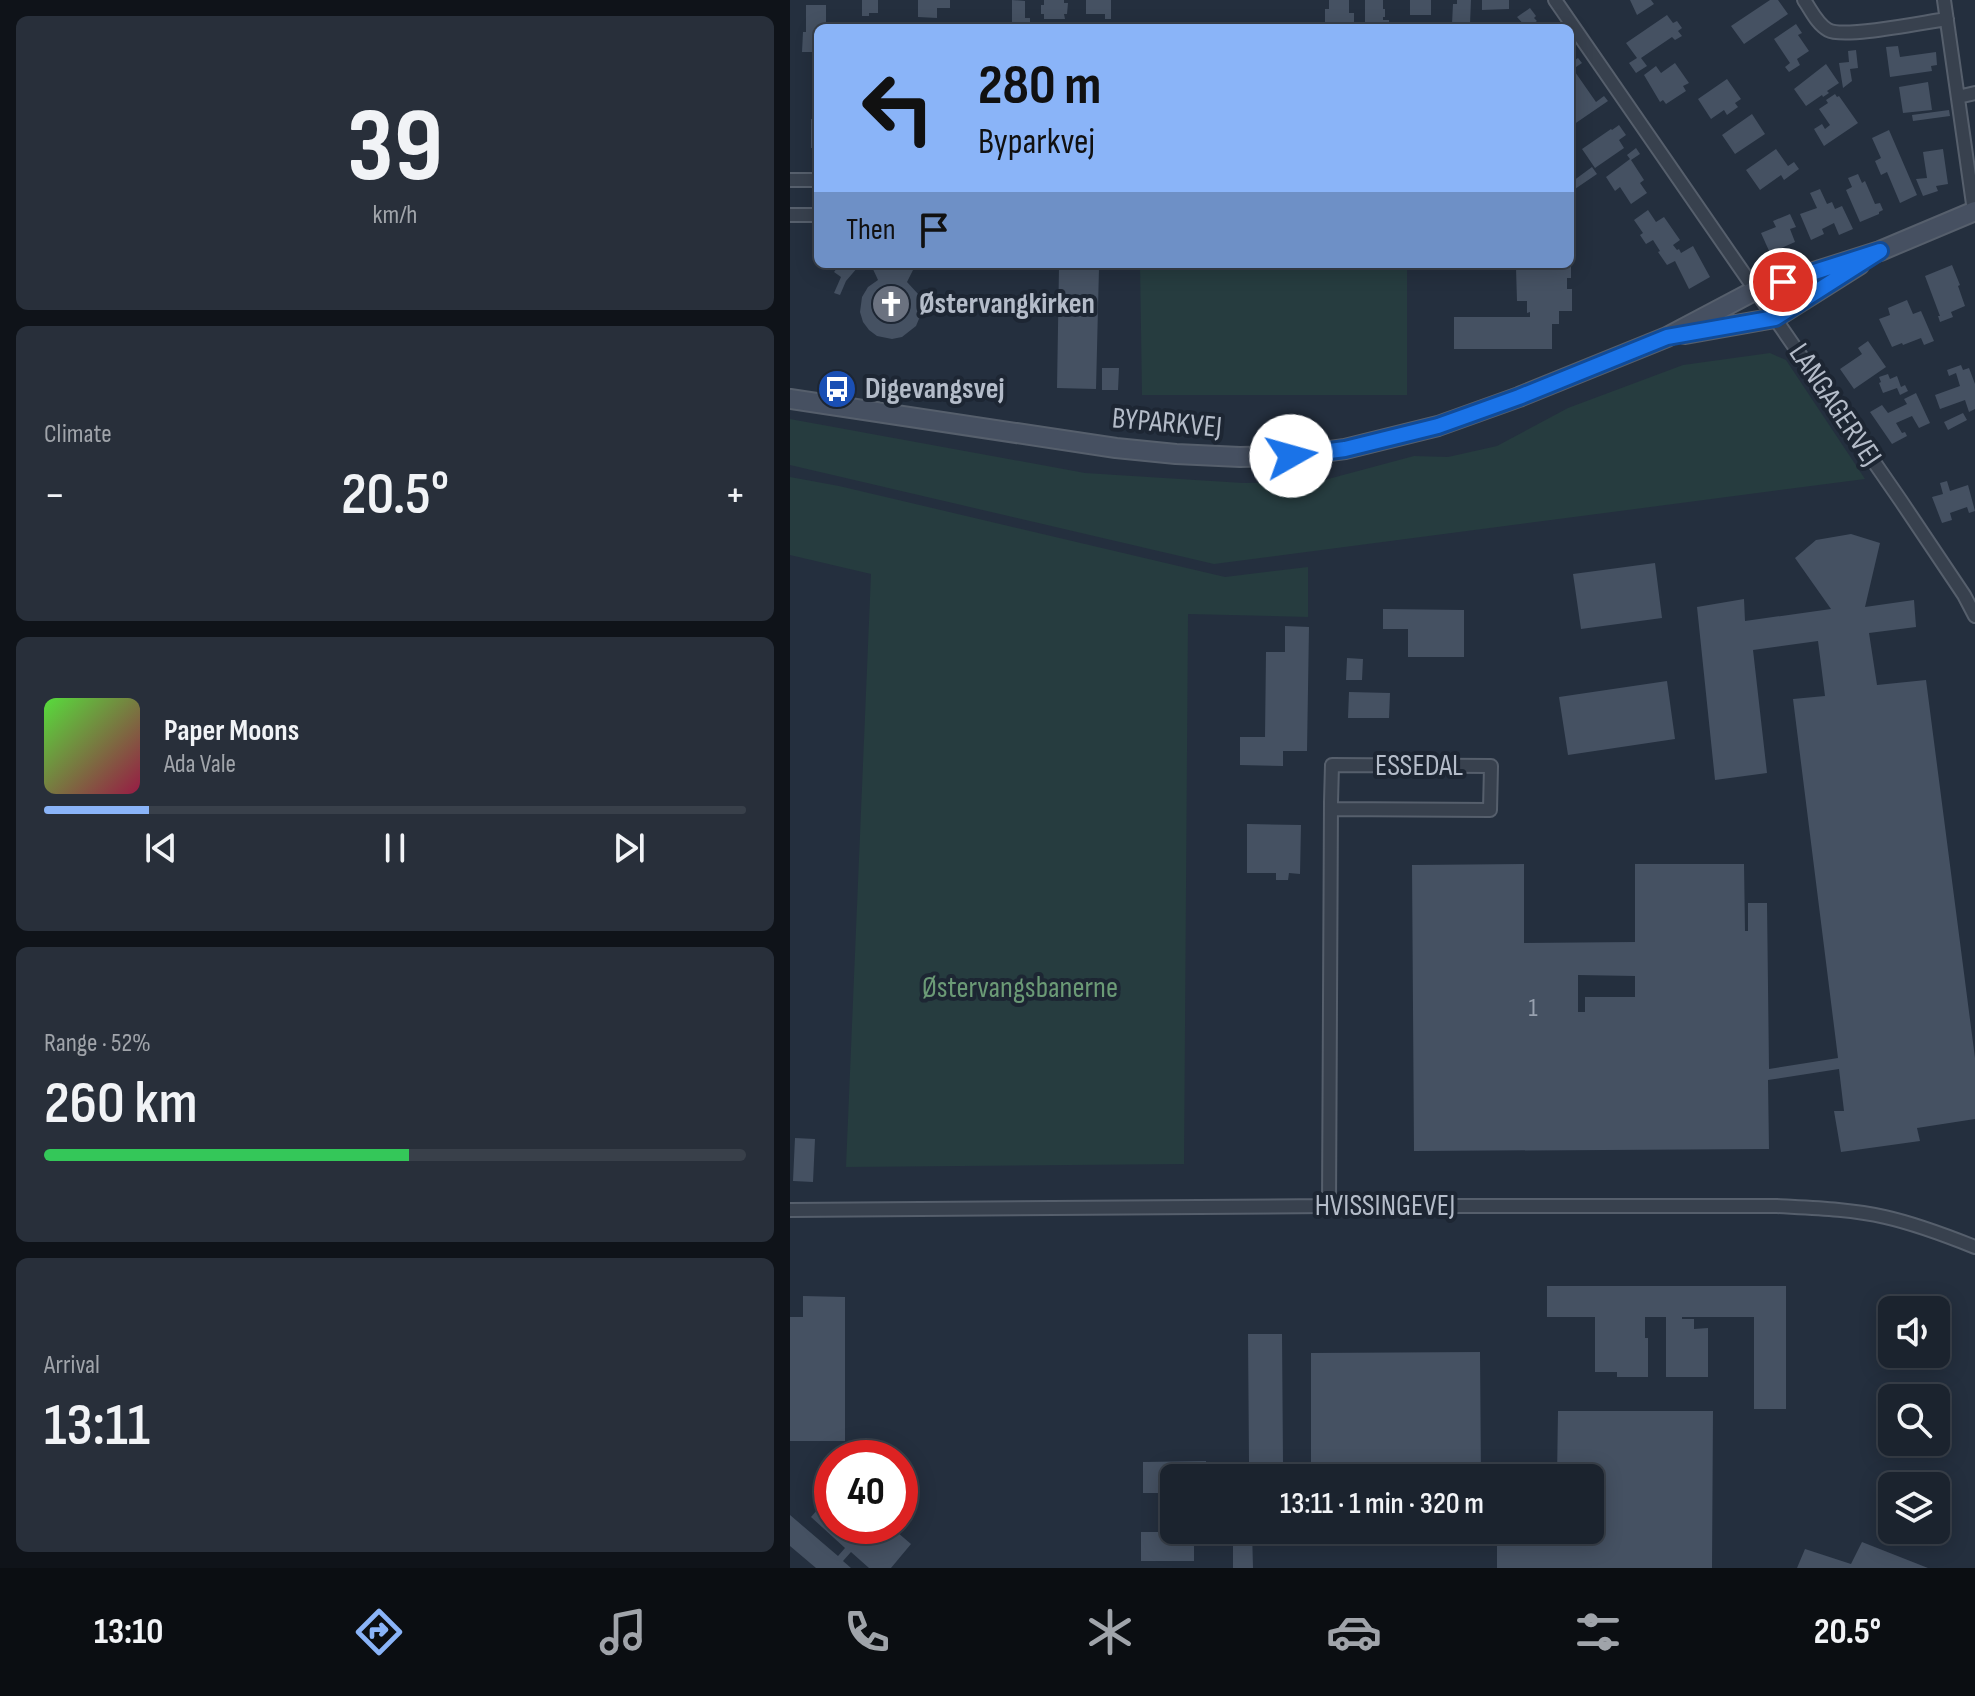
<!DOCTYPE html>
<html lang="en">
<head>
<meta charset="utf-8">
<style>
  :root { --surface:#1b232e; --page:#282f3a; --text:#f1f3f6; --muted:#a0a4aa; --line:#39404a; --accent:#8ab4f8 }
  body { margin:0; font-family:"Sofia Sans Condensed",sans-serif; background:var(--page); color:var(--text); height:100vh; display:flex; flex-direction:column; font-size:30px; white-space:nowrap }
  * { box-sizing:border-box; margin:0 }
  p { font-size:26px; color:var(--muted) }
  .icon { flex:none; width:44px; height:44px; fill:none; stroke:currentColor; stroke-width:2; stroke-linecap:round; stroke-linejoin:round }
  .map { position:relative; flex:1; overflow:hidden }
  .sheet { display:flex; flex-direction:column; gap:16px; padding:16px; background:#0f1319; width:790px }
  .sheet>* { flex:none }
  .top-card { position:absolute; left:24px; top:24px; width:760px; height:244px; border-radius:12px; box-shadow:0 4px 20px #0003,0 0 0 2px var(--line); background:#8ab4f8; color:#111; overflow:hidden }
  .controls { position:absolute; left:1088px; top:1296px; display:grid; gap:16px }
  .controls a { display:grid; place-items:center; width:72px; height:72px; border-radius:12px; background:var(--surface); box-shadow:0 4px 20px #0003,0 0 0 2px var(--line); font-size:40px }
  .speed { position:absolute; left:24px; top:1440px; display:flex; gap:16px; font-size:40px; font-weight:700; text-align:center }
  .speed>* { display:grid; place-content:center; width:104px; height:104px; border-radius:50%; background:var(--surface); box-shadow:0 4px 20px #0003,0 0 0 2px var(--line); line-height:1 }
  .speed .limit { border:12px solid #d22; background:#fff; color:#111 }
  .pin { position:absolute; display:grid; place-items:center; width:68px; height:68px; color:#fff; margin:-34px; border:4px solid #fff; border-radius:50%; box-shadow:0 2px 8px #0007 }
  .me { position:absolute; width:88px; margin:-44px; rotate:83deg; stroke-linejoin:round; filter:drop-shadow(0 0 6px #0008) }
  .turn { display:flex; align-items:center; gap:28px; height:168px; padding:0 32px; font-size:36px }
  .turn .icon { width:104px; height:104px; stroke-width:2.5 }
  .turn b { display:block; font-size:56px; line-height:68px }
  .then { display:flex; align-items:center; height:76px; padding:0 32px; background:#0003; gap:16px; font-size:30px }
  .big { font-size:60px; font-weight:600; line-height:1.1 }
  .sheet .card { flex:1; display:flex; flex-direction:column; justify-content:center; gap:12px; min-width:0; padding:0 28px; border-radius:12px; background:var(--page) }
  .sheet .dial { align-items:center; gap:0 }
  .dial b { font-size:104px; line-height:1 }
  .song { display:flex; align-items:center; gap:24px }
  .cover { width:96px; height:96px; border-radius:12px; background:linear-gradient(135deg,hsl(110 70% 55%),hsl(340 70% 35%)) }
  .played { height:8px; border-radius:4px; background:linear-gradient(90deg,var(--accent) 15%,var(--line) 15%) }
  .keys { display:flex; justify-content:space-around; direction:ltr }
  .heat { display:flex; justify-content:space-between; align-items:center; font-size:44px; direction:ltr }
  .charge { height:12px; border-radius:6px; background:linear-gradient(90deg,#34c759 52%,var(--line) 0) }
  .trip { position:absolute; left:370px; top:1464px; width:444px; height:80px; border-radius:12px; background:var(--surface); box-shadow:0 4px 20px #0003,0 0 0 2px var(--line); font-weight:600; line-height:80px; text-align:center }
  .menu { display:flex; height:128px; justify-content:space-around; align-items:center; background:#0b0e12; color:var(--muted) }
  .menu .icon { width:56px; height:56px }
  .menu .on { color:var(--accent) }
  .menu b { font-size:36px; color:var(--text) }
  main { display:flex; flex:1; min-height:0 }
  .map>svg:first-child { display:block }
  .green { fill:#263c3f }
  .building { fill:#455162; fill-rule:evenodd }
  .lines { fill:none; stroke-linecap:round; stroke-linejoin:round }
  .street-casing { stroke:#565f6c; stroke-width:16 }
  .secondary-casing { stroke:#565f6c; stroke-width:22 }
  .street { stroke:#38414e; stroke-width:12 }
  .secondary { stroke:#465061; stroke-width:18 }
  .route-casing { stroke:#114b97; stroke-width:20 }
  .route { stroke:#1a73e8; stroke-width:14 }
  .labels { text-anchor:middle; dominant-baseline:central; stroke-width:8; stroke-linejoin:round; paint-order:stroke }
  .number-label { font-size:26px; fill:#98a1af }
  .poi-label { font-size:30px; font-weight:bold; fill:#b4bcc9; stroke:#1d2633; text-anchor:start }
  .street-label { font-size:30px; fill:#b4bcc9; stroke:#1d2633 }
  .park-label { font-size:30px; fill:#6b9a76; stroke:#1d2633 }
</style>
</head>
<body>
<main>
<section class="sheet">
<div class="card dial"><b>39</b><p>km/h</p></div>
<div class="card"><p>Climate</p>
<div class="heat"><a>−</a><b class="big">20.5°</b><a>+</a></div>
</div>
<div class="card">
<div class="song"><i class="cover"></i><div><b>Paper Moons</b><p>Ada Vale</p></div></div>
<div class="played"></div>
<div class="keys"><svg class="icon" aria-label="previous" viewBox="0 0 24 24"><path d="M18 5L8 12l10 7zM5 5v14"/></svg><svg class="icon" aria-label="pause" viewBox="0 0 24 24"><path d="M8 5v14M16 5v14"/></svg><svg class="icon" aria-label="next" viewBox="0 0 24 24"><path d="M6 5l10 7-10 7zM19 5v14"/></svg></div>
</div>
<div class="card"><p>Range · 52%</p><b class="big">260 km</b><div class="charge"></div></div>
<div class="card"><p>Arrival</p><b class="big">13:11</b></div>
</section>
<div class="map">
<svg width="1185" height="1568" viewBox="0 0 1185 1568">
  <rect width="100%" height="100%" fill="#242f3e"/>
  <path class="green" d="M350,264H617V395H352Z
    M980,353L996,360L1075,479L424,564L0,465V419L295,473L453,483L527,482L624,456L658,457L707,446L778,408L893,365Z
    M0,477L49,486L435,577L518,567V617L398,614L394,1164L56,1167L81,574L0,555Z"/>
  <path class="building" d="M72,0H88V13H79V16H72Z
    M128,0H160V8H147V18L128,17Z
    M222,0L235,1V18H240V26L222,27Z
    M254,0H274V3H278L277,14H274L275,19H254V14H251V5H254Z
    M296,0H321V19H315V14H296Z
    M539,0H559V13H564V28H558L557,22L535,23V9H539Z
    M575,0H593V9H595V17H593V20H599V28H575Z
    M620,0H641V15H620Z
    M667,0H681L680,24H662L663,4H667Z
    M692,0H719V9L692,10Z
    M840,0H861L864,4L847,15Z
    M980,0H988L998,14L954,44L941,26Z
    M16,5H36V28H28V52H12L13,32H16Z
    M740,8L746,16L744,18L747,21L737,28L727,17Z
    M877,15L883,23L887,21L892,28L888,31L892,36L885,40L882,37L851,58L857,66L846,73L839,63L847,58L836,43Z
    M1006,24L1012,33L1008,35L1019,51L1007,59L1010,65L999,72L995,67L1000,63L984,39Z
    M1108,46L1110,57L1146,52L1147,65L1141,66L1142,71L1100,77L1096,47Z
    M1066,50L1068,68L1060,69L1062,81L1053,88L1049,63L1059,62L1058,51Z
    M788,58L792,63L783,69L806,102L814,96L818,101L780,127V64L782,66L780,63Z
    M885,63L899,83L893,86L896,91L876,104L873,100L870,102L854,75L866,66L871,73Z
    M1036,64L1049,83L1037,91L1039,93L1033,97L1032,95L1016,106L1004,89Z
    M937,79L951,99L945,103L948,107L937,115L934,110L921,119L908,99Z
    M1138,82L1142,110L1113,113L1109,87Z
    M1045,94L1047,97L1049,96L1068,123L1034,146L1024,129L1032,124L1035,129L1040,125L1029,109L1038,103L1036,100Z
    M1159,110L1160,116L1123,121L1122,115Z
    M962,114L975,134L945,154L932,135Z
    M21,119H28V148H21Z
    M829,125L836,135L829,140L834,148L805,168L792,149L821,129L822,130Z
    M1099,130L1127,195L1110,203L1097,172L1091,175L1085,161L1091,158L1082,138Z
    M846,148L850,154L841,160L854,180L850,183L857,193L841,204L830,187L825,191L816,177L840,159L837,155Z
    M986,149L998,166L1004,162L1009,169L994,180L991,175L970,190L956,170Z
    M1153,149L1158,184L1146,186L1148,191L1133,196L1126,179L1137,178L1133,152Z
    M802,167L807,174L785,189L782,186L785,184L783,181Z
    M1068,174L1072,183L1075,181L1085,204L1090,203L1093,210L1089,212V214L1070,222L1056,190L1062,187L1058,178Z
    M1030,189L1037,204L1042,202L1045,209L1052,206L1063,229L1049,235L1044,223L1032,229L1034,234L1021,240L1010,214L1027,208L1020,193Z
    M858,210L866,222L874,217L890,240L883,245L887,250L889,249L891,253L903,246L920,277L899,289L885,261L877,265L868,252L870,251L863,240L856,244L850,235L853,233L844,220Z
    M1000,214L1006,227L1000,229L1005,242L980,253L971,233L986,227L983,221Z
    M50,264H57L59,266L65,264L68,267L56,281L50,295L44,293L51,277L44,272Z
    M737,264H781V278H777V289H782V311H769V324H762V349H664V317H740V312L737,313V301H727L726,268L737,267Z
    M1162,265L1170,285L1168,286L1175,306L1161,312L1163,317L1150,322L1148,316H1150L1135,276Z
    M82,267L124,268L117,282L129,295L131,301V314L126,326L112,337L102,339L87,336L79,330L73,322L70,312L72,297L78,287L88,280Z
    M269,267L309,268L306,389L267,388Z
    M1117,300L1123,314L1131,311L1144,341L1134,345L1131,338L1113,345L1112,343L1102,347L1089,319L1100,315L1098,308Z
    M1078,341L1096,367L1064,389L1050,369L1072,354L1068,348Z
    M1171,365L1173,370L1179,368L1185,384V409L1179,412L1175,400L1150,409L1145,395L1170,386L1166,373L1159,376L1157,370Z
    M312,368H329L328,390H312Z
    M1098,374L1100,379L1107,376L1111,387L1115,385L1118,391L1110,395L1107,388L1093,393L1089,383L1091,382L1089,377Z
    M1126,393L1140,423L1129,428L1122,416L1106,423L1112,433L1115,432L1117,436L1102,444L1080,412L1092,405L1098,413L1117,404L1114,399Z
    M1173,413L1177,420L1158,430L1154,422Z
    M1157,481L1160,491L1178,485L1185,511L1179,513L1177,507L1160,513L1162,520L1152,523L1142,497L1153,494L1150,483Z
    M1061,534L1090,543L1075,607L1124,600L1126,627L1079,633L1087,685L1136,680L1185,1058V1119L1127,1128L1130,1141L1051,1152L1044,1111H1054L1049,1069L978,1080L979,1149L624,1151L622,865L734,864V943L845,942V864H954L955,931H958V903H977L979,1069L1048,1058L1003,699L1035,696L1028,641L963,650L977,773L925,780L907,607L954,599L955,621L1041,609L1005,558L1026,540ZM788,975L845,976V997H795V1012H788Z
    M865,563L872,618L791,629L783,574Z
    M593,609L674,610V657H618V629H593Z
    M495,626L519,627L517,751H493V766L450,765V737H475L476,652H495Z
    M557,658L573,659L572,680H556Z
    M877,681L885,739L778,755L769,697Z
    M559,692L600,693L599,718H558Z
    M457,824L511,825L510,874L499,873L498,880H486V873H457Z
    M5,1138L25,1139L23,1182L3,1181Z
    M757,1286H996V1409H964V1317H892V1319H904V1329L918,1328V1377H876V1317H855V1338H858V1377H827V1372H805V1317H757Z
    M13,1296L55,1297V1441H0V1317H13Z
    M458,1334H492L493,1462H459Z
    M690,1352L691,1478H521V1353Z
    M768,1411H923L922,1568H707V1530H800V1478H767Z
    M416,1461V1478H384V1493H353V1462Z
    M42,1493V1526H100L121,1544L101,1568H79L61,1552L53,1561L61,1568H26L0,1546V1515L48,1556L55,1548L21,1517Z
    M443,1530H462L463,1568H443Z
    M351,1532H404V1561H351Z
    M1072,1542L1138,1568H1007L1015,1549L1061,1564Z"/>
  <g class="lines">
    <g class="street-casing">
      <path id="street" d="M765,0L1111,501L1174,595L1185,616
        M1014,0C1021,10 1027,24 1038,30C1054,39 1134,22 1157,19
        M1154,0L1184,211
        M1168,97L1185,93
        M0,180H28
        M0,215H28
        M539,1206L541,802L542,765L701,766L700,810L541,809
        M0,1210L539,1206H987C1023,1208 1060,1209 1095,1217C1126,1224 1155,1235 1185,1247"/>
    </g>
    <g class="secondary-casing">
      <path id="secondary" d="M895,334L985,318L1069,265
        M0,399L326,448L386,454L450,457L501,456L555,449L648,426L729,397L877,337L964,291L1090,251L1185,211"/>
    </g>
    <use href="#street" class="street"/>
    <use href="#secondary" class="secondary"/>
  </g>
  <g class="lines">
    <g class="route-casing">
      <path id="route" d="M501,456L555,449L648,426L729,397L877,337L985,318L1090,251L993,282"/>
    </g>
    <use href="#route" class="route"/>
  </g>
  <defs>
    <g id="church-disc" transform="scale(2)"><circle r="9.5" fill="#6b7280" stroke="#1d2633"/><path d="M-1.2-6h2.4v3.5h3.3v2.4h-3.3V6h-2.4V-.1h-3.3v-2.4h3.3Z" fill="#fff"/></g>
    <g id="bus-disc" transform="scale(2)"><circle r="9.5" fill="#1a4fb4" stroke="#1d2633"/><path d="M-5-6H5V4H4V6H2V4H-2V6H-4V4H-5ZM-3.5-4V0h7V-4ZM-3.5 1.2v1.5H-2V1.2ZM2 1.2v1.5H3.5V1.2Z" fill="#fff"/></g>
  </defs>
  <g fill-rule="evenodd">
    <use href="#church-disc" x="101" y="304"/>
    <use href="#bus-disc" x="47" y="389"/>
  </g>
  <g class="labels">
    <g class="number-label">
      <text x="743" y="1008">1</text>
    </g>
    <g class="poi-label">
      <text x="129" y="304">Østervangkirken</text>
      <text x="75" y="389">Digevangsvej</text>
    </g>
    <g class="street-label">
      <text transform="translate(1045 405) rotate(56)">LANGAGERVEJ</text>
      <text transform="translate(377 423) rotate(5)">BYPARKVEJ</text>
      <text x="629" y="766">ESSEDAL</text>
      <text x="595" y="1206">HVISSINGEVEJ</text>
    </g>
    <g class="park-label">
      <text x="230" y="988">Østervangsbanerne</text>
    </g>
  </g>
</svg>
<div class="controls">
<a><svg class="icon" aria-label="sound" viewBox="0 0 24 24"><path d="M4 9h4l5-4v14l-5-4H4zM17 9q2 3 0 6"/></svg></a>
<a><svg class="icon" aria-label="search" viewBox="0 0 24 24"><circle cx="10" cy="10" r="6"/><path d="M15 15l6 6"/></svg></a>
<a><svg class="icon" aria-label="layers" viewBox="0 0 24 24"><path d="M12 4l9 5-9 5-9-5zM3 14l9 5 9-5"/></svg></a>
</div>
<div class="speed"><div class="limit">40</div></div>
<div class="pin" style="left:993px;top:282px;background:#d93025"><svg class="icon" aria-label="arrive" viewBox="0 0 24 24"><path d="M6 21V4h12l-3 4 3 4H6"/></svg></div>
<svg class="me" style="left:501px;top:456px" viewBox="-20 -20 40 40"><circle r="19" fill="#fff"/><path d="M0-13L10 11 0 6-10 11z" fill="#1a73e8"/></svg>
<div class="trip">13:11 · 1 min · 320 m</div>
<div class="top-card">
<div class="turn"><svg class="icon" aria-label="left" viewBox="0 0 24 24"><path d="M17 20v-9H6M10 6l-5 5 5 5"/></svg><div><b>280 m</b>Byparkvej</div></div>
<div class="then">Then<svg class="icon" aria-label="arrive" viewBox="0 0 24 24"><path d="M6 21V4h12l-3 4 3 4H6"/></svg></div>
</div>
</div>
</main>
<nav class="menu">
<b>13:10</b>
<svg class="icon on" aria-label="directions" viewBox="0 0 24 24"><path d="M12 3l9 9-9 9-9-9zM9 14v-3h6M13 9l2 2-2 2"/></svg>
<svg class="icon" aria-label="music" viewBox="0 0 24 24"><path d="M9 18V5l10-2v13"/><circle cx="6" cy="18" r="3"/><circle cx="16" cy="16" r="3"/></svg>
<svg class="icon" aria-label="phone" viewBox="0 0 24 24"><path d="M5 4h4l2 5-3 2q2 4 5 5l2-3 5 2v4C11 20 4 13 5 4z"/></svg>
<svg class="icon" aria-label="climate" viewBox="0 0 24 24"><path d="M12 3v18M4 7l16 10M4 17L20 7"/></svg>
<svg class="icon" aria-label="car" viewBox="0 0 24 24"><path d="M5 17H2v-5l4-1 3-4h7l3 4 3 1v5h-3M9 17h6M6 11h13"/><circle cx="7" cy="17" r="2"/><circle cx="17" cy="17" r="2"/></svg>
<svg class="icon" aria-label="filters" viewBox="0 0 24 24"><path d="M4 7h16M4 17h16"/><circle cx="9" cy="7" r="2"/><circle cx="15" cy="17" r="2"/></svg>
<b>20.5°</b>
</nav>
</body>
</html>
